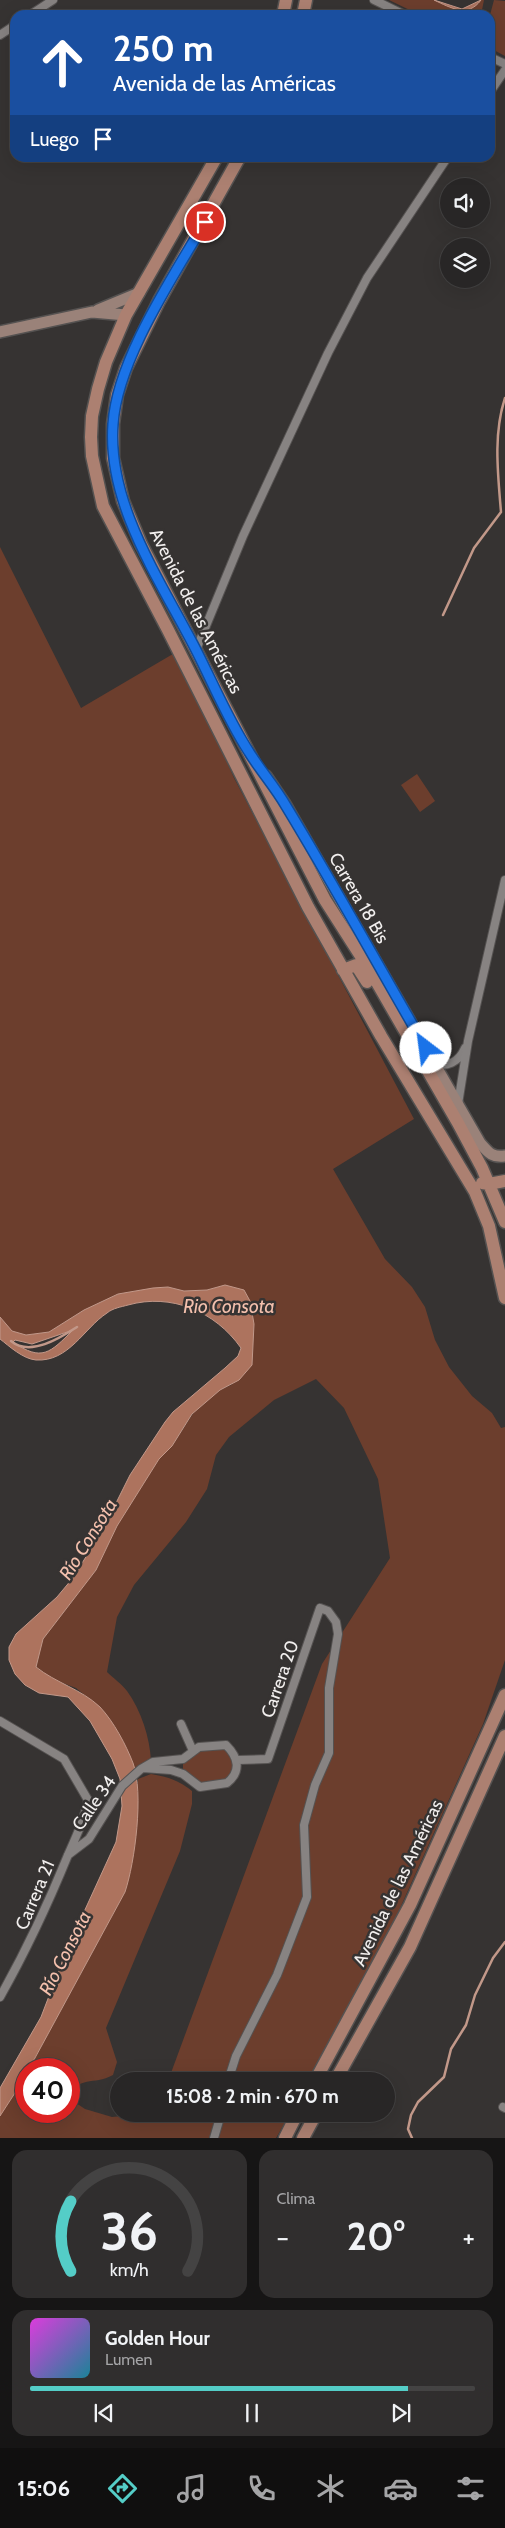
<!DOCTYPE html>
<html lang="es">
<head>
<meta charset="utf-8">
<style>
  :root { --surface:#282626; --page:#302e2e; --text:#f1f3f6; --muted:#a5a5a7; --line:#444343; --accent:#54cdc7 }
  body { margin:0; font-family:Cabin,sans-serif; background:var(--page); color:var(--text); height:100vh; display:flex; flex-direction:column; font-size:19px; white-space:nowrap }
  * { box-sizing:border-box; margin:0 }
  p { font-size:16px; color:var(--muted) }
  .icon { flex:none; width:28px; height:28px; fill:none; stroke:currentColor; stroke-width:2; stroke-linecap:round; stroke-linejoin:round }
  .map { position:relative; height:2138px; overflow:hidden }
  .details { display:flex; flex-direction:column; gap:12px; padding:12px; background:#161515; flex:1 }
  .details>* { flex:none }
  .banner { position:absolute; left:10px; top:10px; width:485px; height:152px; border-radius:15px; box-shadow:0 5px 20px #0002,0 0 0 1px var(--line); background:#1a4fa0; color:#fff; overflow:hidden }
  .controls { position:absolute; left:440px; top:178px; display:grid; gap:10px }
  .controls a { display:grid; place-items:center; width:50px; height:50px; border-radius:50%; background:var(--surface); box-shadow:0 5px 20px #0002,0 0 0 1px var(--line); font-size:25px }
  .speed { position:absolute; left:15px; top:2058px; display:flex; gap:10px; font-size:25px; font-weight:700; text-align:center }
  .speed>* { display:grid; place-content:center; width:65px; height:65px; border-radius:50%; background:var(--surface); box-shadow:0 5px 20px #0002,0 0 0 1px var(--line); line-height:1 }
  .speed .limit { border:8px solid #d22; background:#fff; color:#111 }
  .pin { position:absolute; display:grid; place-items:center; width:42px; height:42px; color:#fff; margin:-21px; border:2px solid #fff; border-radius:50%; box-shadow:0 1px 5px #0007 }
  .me { position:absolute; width:55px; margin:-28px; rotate:330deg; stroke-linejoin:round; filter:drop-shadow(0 0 4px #0008) }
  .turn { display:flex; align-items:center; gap:18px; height:105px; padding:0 20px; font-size:22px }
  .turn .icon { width:65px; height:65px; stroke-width:2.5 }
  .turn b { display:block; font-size:35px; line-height:42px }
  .then { display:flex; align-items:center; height:48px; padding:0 20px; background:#0003; gap:10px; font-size:19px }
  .big { font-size:38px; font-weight:800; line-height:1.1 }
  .details .tile { flex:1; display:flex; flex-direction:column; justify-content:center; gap:8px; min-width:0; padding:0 18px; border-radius:15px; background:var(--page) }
  .details .dial { align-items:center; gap:0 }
  .dial svg { height:130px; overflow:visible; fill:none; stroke:var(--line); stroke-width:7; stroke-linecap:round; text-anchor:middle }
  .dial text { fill:var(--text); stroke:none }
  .song { display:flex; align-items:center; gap:15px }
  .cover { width:60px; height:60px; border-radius:8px; background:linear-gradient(135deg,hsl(300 70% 55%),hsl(190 70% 35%)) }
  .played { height:5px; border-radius:2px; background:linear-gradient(90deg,var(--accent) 85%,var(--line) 85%) }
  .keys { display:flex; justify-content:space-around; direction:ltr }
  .heat { display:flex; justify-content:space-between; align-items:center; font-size:28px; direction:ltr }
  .details .tiles { flex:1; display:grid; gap:12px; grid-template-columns:1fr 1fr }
  .tile:last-child { grid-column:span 2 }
  .trip { position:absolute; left:110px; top:2072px; width:285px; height:50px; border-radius:25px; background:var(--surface); box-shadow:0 5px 20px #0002,0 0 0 1px var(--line); font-weight:800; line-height:50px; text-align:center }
  .dock { display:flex; height:80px; justify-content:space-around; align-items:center; background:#100f0f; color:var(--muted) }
  .dock .icon { width:35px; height:35px }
  .dock .current { color:var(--accent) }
  .dock b { font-size:22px; color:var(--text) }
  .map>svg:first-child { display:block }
  .green { fill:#6c3e2d }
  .water { fill:#ad735e; stroke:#c29889; fill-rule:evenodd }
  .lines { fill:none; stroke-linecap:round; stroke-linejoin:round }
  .stream { stroke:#c29889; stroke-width:2.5 }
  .street-casing { stroke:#555251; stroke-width:10 }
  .secondary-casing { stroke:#555251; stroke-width:14 }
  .primary-casing { stroke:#555251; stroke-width:15 }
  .street { stroke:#878382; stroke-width:8 }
  .secondary { stroke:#9a8279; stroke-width:11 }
  .primary { stroke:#ac8071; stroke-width:12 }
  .route-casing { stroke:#114b97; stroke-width:12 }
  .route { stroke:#1a73e8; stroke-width:9 }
  .labels { text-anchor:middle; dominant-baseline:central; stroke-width:5; stroke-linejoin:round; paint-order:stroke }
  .street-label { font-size:18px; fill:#f2efee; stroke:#363332 }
  .water-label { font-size:19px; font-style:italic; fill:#f4c0ad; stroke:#363332 }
</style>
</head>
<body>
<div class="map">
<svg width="505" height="2138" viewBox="0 0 505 2138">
  <rect width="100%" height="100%" fill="#363332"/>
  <path class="green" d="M389,0H434L462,11L477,5L481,0H484L481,15H420Z
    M494,0L505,1V56L490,48V15Z
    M0,547L81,708L178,651L234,778L414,1119L333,1169L385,1259L412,1287L425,1307L435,1340L449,1367L472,1396L492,1413L501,1428L505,1427V1660L483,1724L396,1917L307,2081H168L322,1664L390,1558L378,1479L344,1408L316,1379L274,1400L229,1437L216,1455L207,1489L186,1522L134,1585L117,1617L107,1672C113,1678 122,1684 127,1691C141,1710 150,1738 151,1761L134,1770L115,1728L100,1708L76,1688L52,1679L36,1667L43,1639L96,1570L117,1526L159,1459L172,1446L194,1412L220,1390L231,1385L252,1365L254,1324L225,1285L207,1290L184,1291L168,1287L118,1294L84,1310L49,1332L26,1335L11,1331L0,1317Z
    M417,774L435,801L420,812L401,785Z
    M226,1745L236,1754L231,1780L200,1787L183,1774V1759L199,1747Z
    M151,1774C168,1777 178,1780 192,1791V1804L180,1851L106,2028L117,2062L113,2075C93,2086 78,2074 70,2099L85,2109L112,2117L143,2114H290L276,2138H0V2116L26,2074V2111H69V2069H29L125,1892L137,1805L138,1779Z"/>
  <path class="water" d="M434,0L462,9L481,0C468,18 451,8 434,0Z
    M225,1285L244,1290L250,1301L254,1324L252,1365L239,1380L220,1390L192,1414L172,1446L159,1459L117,1526L96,1570L43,1639L36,1667C56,1683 81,1689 100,1707C114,1722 126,1745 133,1763C144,1793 135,1862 125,1892L29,2069H26L24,2079L0,2116V2088L41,2017L67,1949L116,1842L122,1806L120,1779L112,1759L90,1721L68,1697L39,1693L25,1685L15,1674L9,1660V1647L16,1634L57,1597L72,1579L101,1533L130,1475L165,1422L173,1412L225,1368L238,1356L241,1348C215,1311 171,1293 128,1305C121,1307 113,1308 107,1313C84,1328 69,1362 36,1360C23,1359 9,1346 0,1339V1317L12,1331L26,1335L49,1332L84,1310L118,1294L153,1288L168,1287L184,1291L207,1290ZM73,1330C50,1353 42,1362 13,1342L15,1340L32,1344Z"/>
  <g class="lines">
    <path class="stream" d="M443,615L474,548L501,512C498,475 493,434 505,398
      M11,1341C30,1357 60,1338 77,1327
      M412,2138L408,2129L411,2115L418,2102L444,2077L451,2049L466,2025L475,1995L493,1958L505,1942"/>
    <g class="street-casing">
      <path id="street" d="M374,0L405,15
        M30,15L53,0
        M0,35L15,25
        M490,57L505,64
        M490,92L505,70
        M196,650L243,536L328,353L367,278L447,158
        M432,1063C447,1068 459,1062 465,1048
        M458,1104L468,1041L505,880
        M0,1721L64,1759L88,1800C84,1820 76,1837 68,1855C48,1904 26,1951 0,1997
        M181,1724L193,1751
        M68,1855L89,1839L122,1786L141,1769L153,1762L183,1759L199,1747L226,1745C238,1757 242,1771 227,1783L200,1787L183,1774L171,1770L143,1768
        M228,2081L236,2056L277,1975L307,1897L304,1825L315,1785L329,1753V1688L338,1634L336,1622L328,1611L320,1608L268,1759L238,1760
        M503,2107L505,2108
        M214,2138L221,2114"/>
    </g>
    <g class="secondary-casing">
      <path id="secondary" d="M98,310L139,293
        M0,332L92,312L126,315
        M266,776L285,804L480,1143C488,1152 492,1158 505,1156"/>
    </g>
    <g class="primary-casing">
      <path id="primary" d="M283,15L286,0
        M303,15L306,0
        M216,158L126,315L106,362L98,389L92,416L91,437L92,456L103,506L168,630L308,907L381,1036L475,1192L489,1226L505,1298
        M239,158L159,301L126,368L117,395L113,424V458L123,501L141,544L325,900L371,972L458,1123L482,1168L505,1222
        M343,970L356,965L367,982
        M482,1183L489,1184L505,1181
        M315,2081L410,1905L505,1695
        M335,2081L410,1947L505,1736
        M285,2138L297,2114
        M303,2138L316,2114"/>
    </g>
    <use href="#street" class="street"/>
    <use href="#secondary" class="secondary"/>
    <use href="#primary" class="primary"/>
  </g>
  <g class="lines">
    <g class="route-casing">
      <path id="route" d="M205,222C173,277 117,360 113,424C107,504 160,580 195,648C213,683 228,720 249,752C260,770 275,787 286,806C334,885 379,967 426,1048"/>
    </g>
    <use href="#route" class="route"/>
  </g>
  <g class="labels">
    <g class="street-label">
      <text transform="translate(196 611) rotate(63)">Avenida de las Américas</text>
      <text transform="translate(359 898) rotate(60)">Carrera 18 Bis</text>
      <text transform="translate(280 1679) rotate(-71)">Carrera 20</text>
      <text transform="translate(94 1803) rotate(-55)">Calle 34</text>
      <text transform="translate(398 1883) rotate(-64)">Avenida de las Américas</text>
      <text transform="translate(35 1895) rotate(-67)">Carrera 21</text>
    </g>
    <g class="water-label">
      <text x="229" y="1306">Rio Consota</text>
      <text transform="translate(88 1539) rotate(-58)">Río Consota</text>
      <text transform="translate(65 1953) rotate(-63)">Río Consota</text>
    </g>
  </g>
</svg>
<div class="controls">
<a><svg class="icon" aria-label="sound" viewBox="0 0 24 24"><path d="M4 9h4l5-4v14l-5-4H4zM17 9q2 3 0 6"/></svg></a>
<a><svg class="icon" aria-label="layers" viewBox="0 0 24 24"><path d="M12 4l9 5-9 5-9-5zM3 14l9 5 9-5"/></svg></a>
</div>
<div class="speed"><div class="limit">40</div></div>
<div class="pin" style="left:205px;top:222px;background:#d93025"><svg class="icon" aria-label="arrive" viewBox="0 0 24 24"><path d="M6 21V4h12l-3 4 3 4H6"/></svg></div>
<svg class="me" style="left:426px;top:1048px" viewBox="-20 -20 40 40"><circle r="19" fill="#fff"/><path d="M0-13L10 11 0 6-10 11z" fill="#1a73e8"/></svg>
<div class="trip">15:08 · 2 min · 670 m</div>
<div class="banner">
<div class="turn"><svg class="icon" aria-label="ahead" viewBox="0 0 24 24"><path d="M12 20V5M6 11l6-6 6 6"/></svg><div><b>250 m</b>Avenida de las Américas</div></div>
<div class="then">Luego<svg class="icon" aria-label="arrive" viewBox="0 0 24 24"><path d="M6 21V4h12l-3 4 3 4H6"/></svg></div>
</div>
</div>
<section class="details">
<div class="tiles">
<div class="tile dial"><svg viewBox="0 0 100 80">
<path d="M14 69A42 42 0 1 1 86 69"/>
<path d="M14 69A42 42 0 0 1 14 26" stroke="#54cdc7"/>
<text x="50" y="56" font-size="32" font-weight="700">36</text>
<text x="50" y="72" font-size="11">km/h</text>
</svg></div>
<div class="tile"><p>Clima</p>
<div class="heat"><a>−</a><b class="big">20°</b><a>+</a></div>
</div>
<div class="tile">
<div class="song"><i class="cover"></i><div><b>Golden Hour</b><p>Lumen</p></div></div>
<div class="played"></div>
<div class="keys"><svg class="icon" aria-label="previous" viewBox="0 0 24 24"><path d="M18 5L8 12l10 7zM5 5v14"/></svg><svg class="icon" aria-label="pause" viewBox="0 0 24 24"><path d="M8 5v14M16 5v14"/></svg><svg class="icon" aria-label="next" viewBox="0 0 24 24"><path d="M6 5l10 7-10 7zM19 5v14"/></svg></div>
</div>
</div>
</section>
<nav class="dock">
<b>15:06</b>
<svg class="icon current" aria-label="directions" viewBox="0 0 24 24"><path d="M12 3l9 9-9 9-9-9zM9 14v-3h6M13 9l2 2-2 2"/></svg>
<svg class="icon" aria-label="music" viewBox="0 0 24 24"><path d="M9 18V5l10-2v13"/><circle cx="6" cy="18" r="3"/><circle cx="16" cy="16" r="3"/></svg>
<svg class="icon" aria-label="phone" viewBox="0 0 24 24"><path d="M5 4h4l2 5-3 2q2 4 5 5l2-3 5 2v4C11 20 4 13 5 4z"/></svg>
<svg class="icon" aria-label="climate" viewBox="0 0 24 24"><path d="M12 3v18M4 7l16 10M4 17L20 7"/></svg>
<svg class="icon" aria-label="car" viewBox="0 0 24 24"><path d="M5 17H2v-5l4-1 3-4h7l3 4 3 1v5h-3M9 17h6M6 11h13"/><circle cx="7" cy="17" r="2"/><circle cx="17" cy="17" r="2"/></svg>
<svg class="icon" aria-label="filters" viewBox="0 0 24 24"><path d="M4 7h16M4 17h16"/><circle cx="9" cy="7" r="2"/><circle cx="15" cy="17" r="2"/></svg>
</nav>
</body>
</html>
